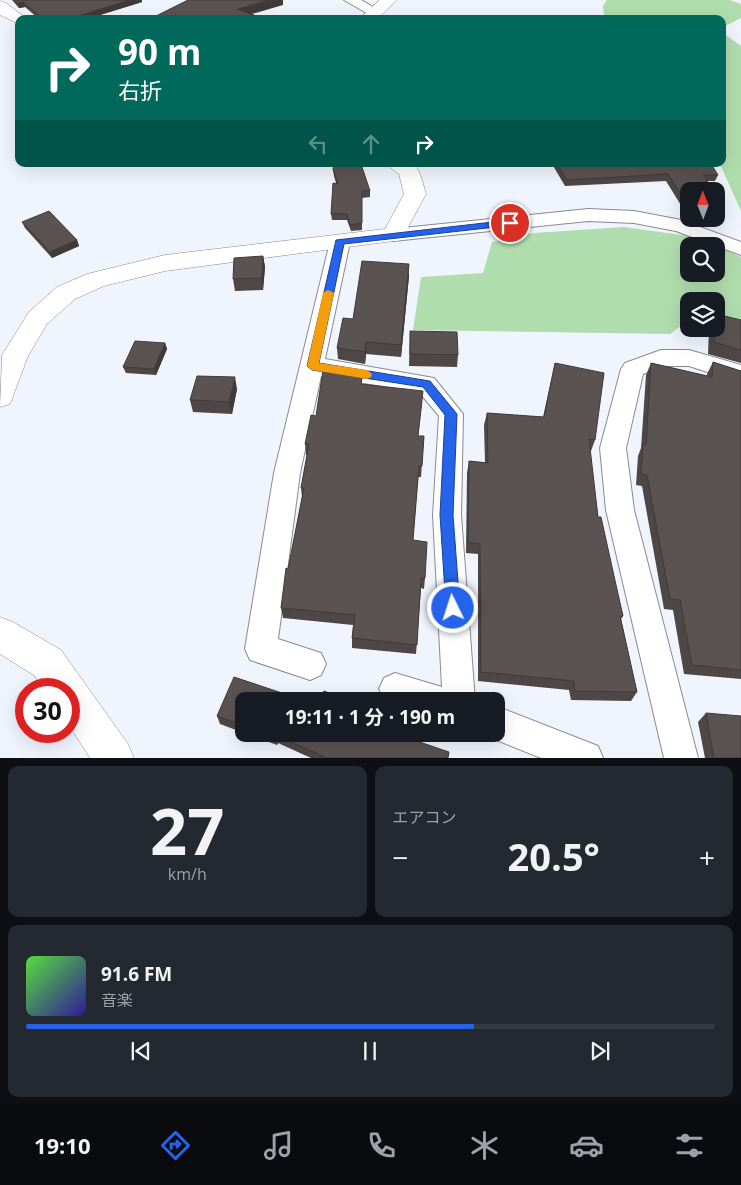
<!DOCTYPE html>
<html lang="ja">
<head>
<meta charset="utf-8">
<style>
  :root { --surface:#171b24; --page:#242831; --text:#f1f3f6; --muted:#9ea1a6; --line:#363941; --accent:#2563eb }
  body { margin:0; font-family:"Open Sans","Noto Sans JP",sans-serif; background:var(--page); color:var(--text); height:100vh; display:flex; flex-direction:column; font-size:19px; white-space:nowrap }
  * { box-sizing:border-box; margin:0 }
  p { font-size:16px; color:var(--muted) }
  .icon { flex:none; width:28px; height:28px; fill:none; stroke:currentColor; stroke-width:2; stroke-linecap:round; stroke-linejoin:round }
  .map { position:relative; height:758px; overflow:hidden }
  .sheet { display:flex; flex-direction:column; gap:8px; padding:8px; background:#0d0f14; flex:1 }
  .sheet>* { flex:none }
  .banner { position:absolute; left:15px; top:15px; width:711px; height:152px; border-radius:10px; box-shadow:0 5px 20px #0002; background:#00695c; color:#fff; overflow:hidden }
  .needle { width:32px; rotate:359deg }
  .controls { position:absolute; left:680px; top:182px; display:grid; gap:10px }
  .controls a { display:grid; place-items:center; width:45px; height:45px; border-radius:10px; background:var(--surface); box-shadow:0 5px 20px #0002; font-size:25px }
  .speed { position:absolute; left:15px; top:678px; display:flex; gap:10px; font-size:25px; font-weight:700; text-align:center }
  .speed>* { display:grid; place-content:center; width:65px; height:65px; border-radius:50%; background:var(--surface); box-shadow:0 5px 20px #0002; line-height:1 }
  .speed .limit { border:8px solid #d22; background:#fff; color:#111 }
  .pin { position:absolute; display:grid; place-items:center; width:42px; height:42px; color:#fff; margin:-21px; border:2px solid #fff; border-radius:50%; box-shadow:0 1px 5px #0007 }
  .me { position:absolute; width:55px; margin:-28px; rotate:356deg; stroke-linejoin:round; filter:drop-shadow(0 0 4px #0008) }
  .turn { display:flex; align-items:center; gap:18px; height:105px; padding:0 20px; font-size:22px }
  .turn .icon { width:65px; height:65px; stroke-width:2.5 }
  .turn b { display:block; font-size:35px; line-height:42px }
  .lanes { display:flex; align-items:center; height:48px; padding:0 20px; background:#0003; justify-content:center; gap:25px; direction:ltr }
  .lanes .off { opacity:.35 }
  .big { font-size:38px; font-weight:700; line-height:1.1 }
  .sheet .card { flex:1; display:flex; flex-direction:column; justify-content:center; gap:8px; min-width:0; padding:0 18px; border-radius:10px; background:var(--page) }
  .sheet .dial { align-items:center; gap:0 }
  .dial b { font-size:65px; line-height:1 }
  .song { display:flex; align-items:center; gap:15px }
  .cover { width:60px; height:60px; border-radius:8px; background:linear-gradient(135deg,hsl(110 70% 55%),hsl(250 70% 35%)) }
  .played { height:5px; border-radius:2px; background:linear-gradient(90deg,var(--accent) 65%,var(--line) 65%) }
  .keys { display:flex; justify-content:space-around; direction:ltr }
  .heat { display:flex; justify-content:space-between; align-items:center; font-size:28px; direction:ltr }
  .sheet .tiles { flex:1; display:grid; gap:8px; grid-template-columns:1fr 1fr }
  .card:last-child { grid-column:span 2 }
  .trip { position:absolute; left:235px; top:692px; width:270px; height:50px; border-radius:10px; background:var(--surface); box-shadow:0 5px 20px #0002; font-weight:700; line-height:50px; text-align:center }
  .menu { display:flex; height:80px; justify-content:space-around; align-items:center; background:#090b0e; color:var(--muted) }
  .menu .icon { width:35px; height:35px }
  .menu .selected { color:var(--accent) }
  .menu b { font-size:22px; color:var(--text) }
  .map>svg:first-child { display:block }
  .green { fill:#b0ddae; fill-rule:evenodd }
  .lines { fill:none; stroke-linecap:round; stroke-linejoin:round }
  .street-casing { stroke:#878b92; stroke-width:2 }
  .secondary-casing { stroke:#878b92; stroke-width:1 }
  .street { fill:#fff; fill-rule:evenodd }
  .secondary { fill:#fff; fill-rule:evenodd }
  .wall { fill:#4e4746 }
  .shaded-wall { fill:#403a39 }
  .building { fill:#5b5351; stroke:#403a39 }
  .route { fill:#2563eb; stroke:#184099 }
  .slow { fill:#f59e0b }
</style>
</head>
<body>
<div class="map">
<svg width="741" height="758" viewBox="0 0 741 758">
  <rect width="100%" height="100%" fill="#f0f5fd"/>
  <path class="green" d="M607,0H730L741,4V18L723,27L722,19H608L604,15L603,6Z
    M723,33L741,46V211L720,164H722Z
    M624,227L696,237L741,257V327L716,320V301H689V320L670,334L413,330L421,277L483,273L492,242L534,233ZM689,246H716V274H689Z"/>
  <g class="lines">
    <g class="street-casing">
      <path id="street" d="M344,0H361L382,12L380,15H370Z
        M588,209L634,211L681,220L741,242V255L676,231L634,223L588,221L393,241L386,239L383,235L386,231L393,229Z
        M340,236L347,238L350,242L325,359L434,378L463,414L461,515L475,701H386L379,689L384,678L395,673L442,687L433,515L439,416L419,392L321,376L300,473L278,639L321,653L326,664L321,675L310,680L250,660L245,649L274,473L330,242L333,238Z
        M661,350H689L741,365V383L689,366H663L643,374L626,448L634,510L698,758H664L606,510L600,448L621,369L625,363Z
        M496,706L598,746L603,758H541L484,735L496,734Z"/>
    </g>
    <g class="secondary-casing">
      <path id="secondary" d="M380,0H397L377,19H359Z
        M0,1L6,3L27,19H19V24L0,15Z
        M388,164C420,164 417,163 426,194L401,240L165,271L104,286L75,299L47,324L28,356L10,404L0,407L2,355L29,312L57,287L87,274L165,255L385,229L404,194L399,174L391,168Z
        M0,617L13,622L61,650L128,744L134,758H90L69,725V689H44L35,676L0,654Z"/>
    </g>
    <use href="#street" class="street"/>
    <use href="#secondary" class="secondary"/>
  </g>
  <path class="wall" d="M12,0H142V2L87,19H39L25,7L19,8Z
    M438,164H491V166Z
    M552,164H711L718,175L715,181H707L689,191V206L682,207L666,181L565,186Z
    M333,169L370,191V197L362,198V230L351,231L347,220H332L331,214L336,183L334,176Z
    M22,222L77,240L79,246L52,258L25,228Z
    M263,256L265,267L263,290L235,291L233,279Z
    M409,276L401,357L366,354L365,364L338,359L337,348L353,319Z
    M741,320V363L708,354L709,329H716Z
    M410,331L458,355L457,367L409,366Z
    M165,343L167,349L156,375L126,373L123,367Z
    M713,362L741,371V679L684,674L673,610L664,609L642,486L636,485L638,456L641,448L646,375L651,363L707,376V374Z
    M555,363L595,440L591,451H590L598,517L623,616L621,619L637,692L631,701L571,700L569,690L478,681V554L466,553L467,473L469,461L485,463L484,425L487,413L543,417Z
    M363,384L422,402L418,436H424L421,477H418L413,540L425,578L424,589L421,588L416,654L352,648V638L353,625L283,618L281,608L302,497L301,488L307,455H306L305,444L316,416Z
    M237,389L232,414L193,412L190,400Z
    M244,701V733L220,724L217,716Z
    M706,713L741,758H705L698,722Z
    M247,734H396L448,758H311L278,743L277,745Z"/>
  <path class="shaded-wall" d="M130,0H142V2L87,19H69Z
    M269,0H283V5L238,18L237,9Z
    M23,2L25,7L19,8L18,3Z
    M77,240L79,246L52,258L50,252Z
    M263,256L265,267L263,290L262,278Z
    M409,264V276L401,357V345Z
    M366,342V354L365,364V352Z
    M165,343L167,349L156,375L154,369Z
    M235,377L237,389L232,414L229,402Z
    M275,735L278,743L277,745L275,737Z"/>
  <path class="building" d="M15,0H130L69,19H43L23,2L18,3Z
    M188,0H269L237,9L265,19H150Z
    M334,164H361L370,191H362V223L350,225L347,214H331L333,183L338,184L333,169Z
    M557,164H711L718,175H703L714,191H689V200H685L668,174L567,180Z
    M49,211L77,240L50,252L22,222Z
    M263,256L262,278L233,279L234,258Z
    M362,261L409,264L401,345L366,342L365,352L337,348L343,318L353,319Z
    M716,314L741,320V350L714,342V329H716Z
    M410,331L457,332L458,355L410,354Z
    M135,341L165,343L154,369L123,367Z
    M713,362L741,371V670L692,665L680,600L670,599L647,475L641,474L643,444L646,445L651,363L712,377Z
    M555,363L604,373L595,440L589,439L598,517H601L614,576L623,616H620L637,692L575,691L574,681L481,672L480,544L468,542L469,461L488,463L487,413L544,417Z
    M334,368L363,373L361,384L423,391L418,436H424L422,466H419L413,540L427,542L425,578H421L417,645L352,638L355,615L281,608L286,568L288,569L304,488H301L309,444H305L311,415L316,416L323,370H333Z
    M197,376L235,377L229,402L190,400Z
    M234,677L306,701H244V726L217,716Z
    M324,691L350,701H319Z
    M706,713L741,716V758H714Z
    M267,734H396L449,752L448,758H327L275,735V737Z"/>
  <path class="route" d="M510,220L514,221V225L344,244L319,363L430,381L457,414L453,515L460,608L458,613L453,615L448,613L446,608L440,515L445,415L423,387L312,370L307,366L336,240Z"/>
  <path class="slow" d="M328,290L334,293L319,363L367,370L372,374L371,377L367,379L312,370L307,366L323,293Z"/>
</svg>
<div class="controls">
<a><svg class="needle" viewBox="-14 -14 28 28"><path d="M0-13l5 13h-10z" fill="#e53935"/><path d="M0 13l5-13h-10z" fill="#9ea1a6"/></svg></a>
<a><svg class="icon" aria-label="search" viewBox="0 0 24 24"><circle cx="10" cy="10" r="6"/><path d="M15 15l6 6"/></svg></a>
<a><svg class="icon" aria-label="layers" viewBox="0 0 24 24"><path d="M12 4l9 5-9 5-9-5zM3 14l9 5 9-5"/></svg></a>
</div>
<div class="speed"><div class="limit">30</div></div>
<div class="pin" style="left:510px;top:223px;background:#d93025"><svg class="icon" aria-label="arrive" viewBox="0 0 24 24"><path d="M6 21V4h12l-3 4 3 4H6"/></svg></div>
<svg class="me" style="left:453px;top:608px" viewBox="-20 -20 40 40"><circle r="17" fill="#2563eb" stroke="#fff" stroke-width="3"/><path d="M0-11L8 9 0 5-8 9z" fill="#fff"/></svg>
<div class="trip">19:11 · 1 分 · 190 m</div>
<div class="banner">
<div class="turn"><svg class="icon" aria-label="right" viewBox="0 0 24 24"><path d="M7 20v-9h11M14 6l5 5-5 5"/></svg><div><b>90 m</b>右折</div></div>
<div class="lanes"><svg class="icon off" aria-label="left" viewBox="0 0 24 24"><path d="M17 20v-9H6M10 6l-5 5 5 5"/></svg><svg class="icon off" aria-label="ahead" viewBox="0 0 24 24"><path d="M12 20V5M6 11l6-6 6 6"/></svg><svg class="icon" aria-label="right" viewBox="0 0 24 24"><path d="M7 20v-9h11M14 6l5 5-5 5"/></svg></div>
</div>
</div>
<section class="sheet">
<div class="tiles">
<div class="card dial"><b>27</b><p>km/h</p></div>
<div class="card"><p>エアコン</p>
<div class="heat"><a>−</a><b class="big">20.5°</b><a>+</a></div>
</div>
<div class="card">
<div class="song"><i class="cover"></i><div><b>91.6 FM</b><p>音楽</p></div></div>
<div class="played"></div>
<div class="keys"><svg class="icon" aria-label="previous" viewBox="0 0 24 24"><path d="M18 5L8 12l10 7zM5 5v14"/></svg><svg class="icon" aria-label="pause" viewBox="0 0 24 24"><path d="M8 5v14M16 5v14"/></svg><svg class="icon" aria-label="next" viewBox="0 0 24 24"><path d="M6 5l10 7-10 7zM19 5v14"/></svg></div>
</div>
</div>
</section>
<nav class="menu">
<b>19:10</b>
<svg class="icon selected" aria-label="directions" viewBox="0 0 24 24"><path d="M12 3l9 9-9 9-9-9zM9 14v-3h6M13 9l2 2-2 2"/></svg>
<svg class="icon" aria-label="music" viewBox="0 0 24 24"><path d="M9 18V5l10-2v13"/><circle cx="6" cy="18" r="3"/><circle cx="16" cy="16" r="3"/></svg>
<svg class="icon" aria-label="phone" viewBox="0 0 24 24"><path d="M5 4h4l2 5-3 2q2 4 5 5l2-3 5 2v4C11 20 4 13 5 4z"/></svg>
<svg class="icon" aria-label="climate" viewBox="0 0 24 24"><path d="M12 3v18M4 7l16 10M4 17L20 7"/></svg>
<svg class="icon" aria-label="car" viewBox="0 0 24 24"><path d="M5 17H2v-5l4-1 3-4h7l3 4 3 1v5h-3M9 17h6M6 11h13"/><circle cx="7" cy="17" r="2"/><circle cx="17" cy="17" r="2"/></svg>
<svg class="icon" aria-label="filters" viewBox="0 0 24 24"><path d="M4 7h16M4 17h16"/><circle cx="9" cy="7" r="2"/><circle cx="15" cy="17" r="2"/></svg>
</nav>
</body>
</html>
